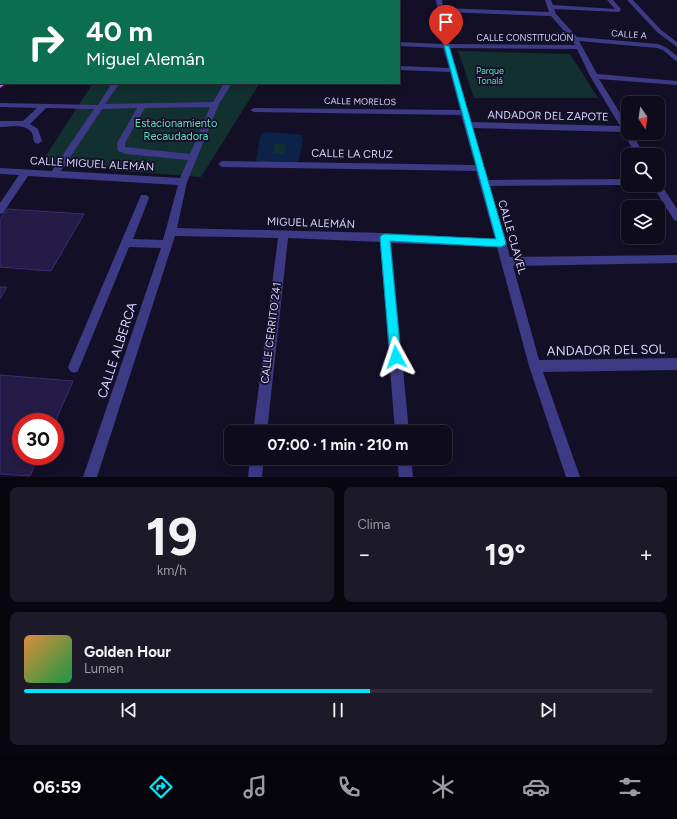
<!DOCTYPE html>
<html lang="es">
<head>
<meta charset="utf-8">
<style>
  :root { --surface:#0e0b1c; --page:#1c1929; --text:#f1f3f6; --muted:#9b9ba3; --line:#2e2b3b; --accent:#00e5ff }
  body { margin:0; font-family:Figtree,sans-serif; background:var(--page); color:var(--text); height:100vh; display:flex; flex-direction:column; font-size:15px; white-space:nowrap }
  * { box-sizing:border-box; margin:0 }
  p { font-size:13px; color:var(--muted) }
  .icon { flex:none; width:22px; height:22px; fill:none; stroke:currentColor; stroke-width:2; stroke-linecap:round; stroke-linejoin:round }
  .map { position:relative; height:477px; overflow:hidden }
  .side { display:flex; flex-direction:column; gap:10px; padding:10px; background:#08060f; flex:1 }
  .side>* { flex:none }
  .hud { position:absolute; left:0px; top:0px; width:400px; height:84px; box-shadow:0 2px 10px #0003,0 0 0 1px var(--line); background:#0b6e4f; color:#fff; overflow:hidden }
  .needle { width:26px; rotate:167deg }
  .buttons { position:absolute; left:621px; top:96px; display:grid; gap:8px }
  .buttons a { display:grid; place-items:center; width:44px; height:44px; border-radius:8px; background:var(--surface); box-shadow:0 2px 10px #0003,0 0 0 1px var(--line); font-size:20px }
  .speed { position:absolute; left:12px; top:413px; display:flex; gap:8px; font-size:20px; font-weight:700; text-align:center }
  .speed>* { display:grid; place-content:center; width:52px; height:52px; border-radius:50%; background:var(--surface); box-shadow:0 2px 10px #0003,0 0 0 1px var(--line); line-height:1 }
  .speed .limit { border:6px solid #d22; background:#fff; color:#111 }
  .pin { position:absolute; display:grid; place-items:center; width:34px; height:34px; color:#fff; margin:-41px -17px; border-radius:50% 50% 50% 0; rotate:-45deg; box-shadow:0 0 4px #0007 }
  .pin .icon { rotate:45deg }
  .me { position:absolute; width:44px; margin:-22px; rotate:355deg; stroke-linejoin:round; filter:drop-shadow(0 0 3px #0008) }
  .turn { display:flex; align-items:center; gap:14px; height:84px; padding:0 20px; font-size:18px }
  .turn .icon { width:52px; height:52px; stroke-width:2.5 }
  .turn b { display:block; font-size:28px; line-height:34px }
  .big { font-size:30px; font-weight:700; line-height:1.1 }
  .side .tile { flex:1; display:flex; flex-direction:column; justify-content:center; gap:6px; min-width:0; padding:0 14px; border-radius:8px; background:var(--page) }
  .side .dial { align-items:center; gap:0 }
  .dial b { font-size:52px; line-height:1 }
  .song { display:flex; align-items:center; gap:12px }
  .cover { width:48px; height:48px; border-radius:6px; background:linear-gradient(135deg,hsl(30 70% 55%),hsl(140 70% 35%)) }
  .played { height:4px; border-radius:2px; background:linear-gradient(90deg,var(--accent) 55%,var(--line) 55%) }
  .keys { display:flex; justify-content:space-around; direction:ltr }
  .heat { display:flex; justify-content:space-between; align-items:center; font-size:22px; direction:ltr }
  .side .tiles { flex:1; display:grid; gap:10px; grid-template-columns:1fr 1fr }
  .tile:last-child { grid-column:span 2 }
  .trip { position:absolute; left:224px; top:425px; width:228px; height:40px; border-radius:8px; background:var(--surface); box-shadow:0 2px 10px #0003,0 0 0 1px var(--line); font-weight:700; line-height:40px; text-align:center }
  .menu { display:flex; height:64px; justify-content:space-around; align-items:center; background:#06040b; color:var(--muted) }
  .menu .icon { width:28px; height:28px }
  .menu .active { color:var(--accent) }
  .menu b { font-size:18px; color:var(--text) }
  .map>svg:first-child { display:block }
  .green { fill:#12302f }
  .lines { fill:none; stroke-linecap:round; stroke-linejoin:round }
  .canal { fill:#0c2248; fill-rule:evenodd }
  .building { fill:#241b47; stroke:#3b2d73 }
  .minor { fill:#3d3a85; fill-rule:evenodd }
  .major { fill:#c25bff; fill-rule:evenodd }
  .route { fill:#00e5ff; stroke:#0095a6 }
  .labels { text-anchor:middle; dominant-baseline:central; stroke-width:3.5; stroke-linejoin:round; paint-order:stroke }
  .far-street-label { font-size:9px; fill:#d9d4ff; stroke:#130f26 }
  .far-park-label { font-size:9px; fill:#5fe0c0; stroke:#130f26 }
  .street-label { font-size:11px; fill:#d9d4ff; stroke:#130f26 }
  .park-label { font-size:11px; fill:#5fe0c0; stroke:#130f26 }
  .near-street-label { font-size:13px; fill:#d9d4ff; stroke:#130f26 }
</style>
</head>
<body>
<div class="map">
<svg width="677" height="477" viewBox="0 0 677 477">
  <rect width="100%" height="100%" fill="#130f26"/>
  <path class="green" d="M458,51L570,54L598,98H474Z
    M93,83H260L201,177L40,165Z
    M268,137L295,139L291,160L264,159Z"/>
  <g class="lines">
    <path class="canal" d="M268,132L301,135L303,139L299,160L297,164C286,167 269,166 258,163L256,159L260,137L263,133ZM275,143L286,144L284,154H273Z"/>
  </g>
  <path class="building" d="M7,209L84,214L51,271L0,267V219Z
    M0,287H7L0,299Z
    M0,375L73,381L55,422H21V456H39L30,476L0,474Z"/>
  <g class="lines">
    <path class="minor" d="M215,0H227L228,1H216Z
      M250,0H256V1H250Z
      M375,0H381V1H375Z
      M436,0H442L443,8L549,12L545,0H551L553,5L615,9L607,0H613L621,9L619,12L554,9L556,14L577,37L658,44L667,48L677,56V62L663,50L657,48L579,41L597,74L677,81V85L599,79L628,126V133H632L644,155H636L623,132L473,128L488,180L628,179V185L490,186L510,257L677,255V263L513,266L539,360L677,358V370L543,372L580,477H566L529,366L497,247L391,243L409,432H395L380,242L288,238L267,432H253L278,238L175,236L97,477H83L161,248L129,247L78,371L74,373L70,371L68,367L141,195H147L149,198L133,239L163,240L178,185L28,176L3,213L0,214V203L19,175L0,174V168L52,171L94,109L46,108L30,124L38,129L42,141L38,144C32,142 34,138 32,133C26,123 10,127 0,127V121H23L37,108L0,107V103L98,105L112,83H120L105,104L213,102L224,83H232L219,104L187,182L177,228L385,233L495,239L476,171L222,167L218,164L222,161L475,165L461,115L254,112L250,110L254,108L460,110L450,72L399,70V66L449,68L443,48L399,46V42L442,44ZM444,12L551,16L572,40L575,45L449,44ZM450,48L577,49L590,76L620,126L471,122L457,71V70ZM210,107L190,154L125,147V143L145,108ZM137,108L117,143L118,151L126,154L188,160L180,178L61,171L102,109Z
      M627,0H633L661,30L677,42V47L657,32Z
      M0,40H1V44H0Z
      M658,182L660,183L677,209V221L674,220L652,185H658Z
      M250,458H264L262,477H248Z
      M397,458H411L413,477H399Z"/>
    <path class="major" d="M0,34H1L0,39Z
      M0,51H1L0,56Z
      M0,69H1L0,75Z
      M0,81L1,83H7L0,88Z"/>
  </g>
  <path class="route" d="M444,45L449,46L506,243L505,245L501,247L390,241L401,357L399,361L396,363L392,361L390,357L380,237L382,235L385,234L496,239Z"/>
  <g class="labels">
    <g class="far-street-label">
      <text transform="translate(629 34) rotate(4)">CALLE A</text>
      <text x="525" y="37">CALLE CONSTITUCIÓN</text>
      <text transform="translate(360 101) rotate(1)">CALLE MORELOS</text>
    </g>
    <g class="far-park-label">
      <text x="490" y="70">Parque<tspan x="490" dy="10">Tonalá</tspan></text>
    </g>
    <g class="street-label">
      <text transform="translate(548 116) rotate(1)">ANDADOR DEL ZAPOTE</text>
      <text transform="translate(352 154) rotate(1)">CALLE LA CRUZ</text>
      <text transform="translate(92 164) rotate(3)">CALLE MIGUEL ALEMÁN</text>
      <text transform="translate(311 223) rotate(2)">MIGUEL ALEMÁN</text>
      <text transform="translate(512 237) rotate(74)">CALLE CLAVEL</text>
      <text transform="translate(271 333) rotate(-83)">CALLE CERRITO 241</text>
    </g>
    <g class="park-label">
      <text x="176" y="123">Estacionamiento<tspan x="176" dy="13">Recaudadora</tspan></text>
    </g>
    <g class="near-street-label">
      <text transform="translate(117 350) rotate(-72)">CALLE ALBERCA</text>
      <text transform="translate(606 350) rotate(-1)">ANDADOR DEL SOL</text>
    </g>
  </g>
</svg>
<div class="buttons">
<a><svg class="needle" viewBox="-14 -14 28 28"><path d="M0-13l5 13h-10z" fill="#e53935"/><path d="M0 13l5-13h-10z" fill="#9b9ba3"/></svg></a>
<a><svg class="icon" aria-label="search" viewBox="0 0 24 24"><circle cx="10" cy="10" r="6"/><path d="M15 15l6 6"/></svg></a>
<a><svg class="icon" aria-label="layers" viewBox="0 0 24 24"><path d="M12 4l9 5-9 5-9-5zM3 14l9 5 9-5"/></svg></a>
</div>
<div class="speed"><div class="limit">30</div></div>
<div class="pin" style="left:446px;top:46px;background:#d93025"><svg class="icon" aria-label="arrive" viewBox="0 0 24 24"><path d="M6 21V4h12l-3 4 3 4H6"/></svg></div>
<svg class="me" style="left:396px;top:357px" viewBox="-20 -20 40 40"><path d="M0-17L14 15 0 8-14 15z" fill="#00e5ff" stroke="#fff" stroke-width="4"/></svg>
<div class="trip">07:00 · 1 min · 210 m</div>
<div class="hud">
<div class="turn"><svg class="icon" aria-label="right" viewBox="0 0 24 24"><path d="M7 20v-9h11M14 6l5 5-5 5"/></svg><div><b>40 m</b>Miguel Alemán</div></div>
</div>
</div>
<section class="side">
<div class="tiles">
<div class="tile dial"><b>19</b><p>km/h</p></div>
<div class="tile"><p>Clima</p>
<div class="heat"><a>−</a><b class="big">19°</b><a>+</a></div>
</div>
<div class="tile">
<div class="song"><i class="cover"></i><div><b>Golden Hour</b><p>Lumen</p></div></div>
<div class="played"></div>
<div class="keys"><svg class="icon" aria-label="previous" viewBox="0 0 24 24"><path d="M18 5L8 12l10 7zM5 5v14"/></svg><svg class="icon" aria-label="pause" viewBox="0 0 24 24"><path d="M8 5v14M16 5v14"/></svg><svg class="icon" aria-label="next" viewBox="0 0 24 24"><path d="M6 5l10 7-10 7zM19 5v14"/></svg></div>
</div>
</div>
</section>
<nav class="menu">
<b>06:59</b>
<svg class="icon active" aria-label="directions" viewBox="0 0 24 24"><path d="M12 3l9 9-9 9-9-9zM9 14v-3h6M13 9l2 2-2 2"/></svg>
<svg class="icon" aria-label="music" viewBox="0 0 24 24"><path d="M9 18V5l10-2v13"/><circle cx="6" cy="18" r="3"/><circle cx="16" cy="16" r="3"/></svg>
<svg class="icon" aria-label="phone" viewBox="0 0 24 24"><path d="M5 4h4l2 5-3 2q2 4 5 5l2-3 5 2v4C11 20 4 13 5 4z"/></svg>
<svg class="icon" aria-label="climate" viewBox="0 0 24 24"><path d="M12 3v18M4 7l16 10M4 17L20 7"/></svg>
<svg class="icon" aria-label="car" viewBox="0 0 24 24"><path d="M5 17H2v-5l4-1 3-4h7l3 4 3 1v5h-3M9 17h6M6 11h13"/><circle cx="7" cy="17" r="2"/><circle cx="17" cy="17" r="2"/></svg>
<svg class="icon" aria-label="filters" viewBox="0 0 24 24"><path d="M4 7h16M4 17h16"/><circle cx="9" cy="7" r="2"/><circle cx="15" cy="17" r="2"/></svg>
</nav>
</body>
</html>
